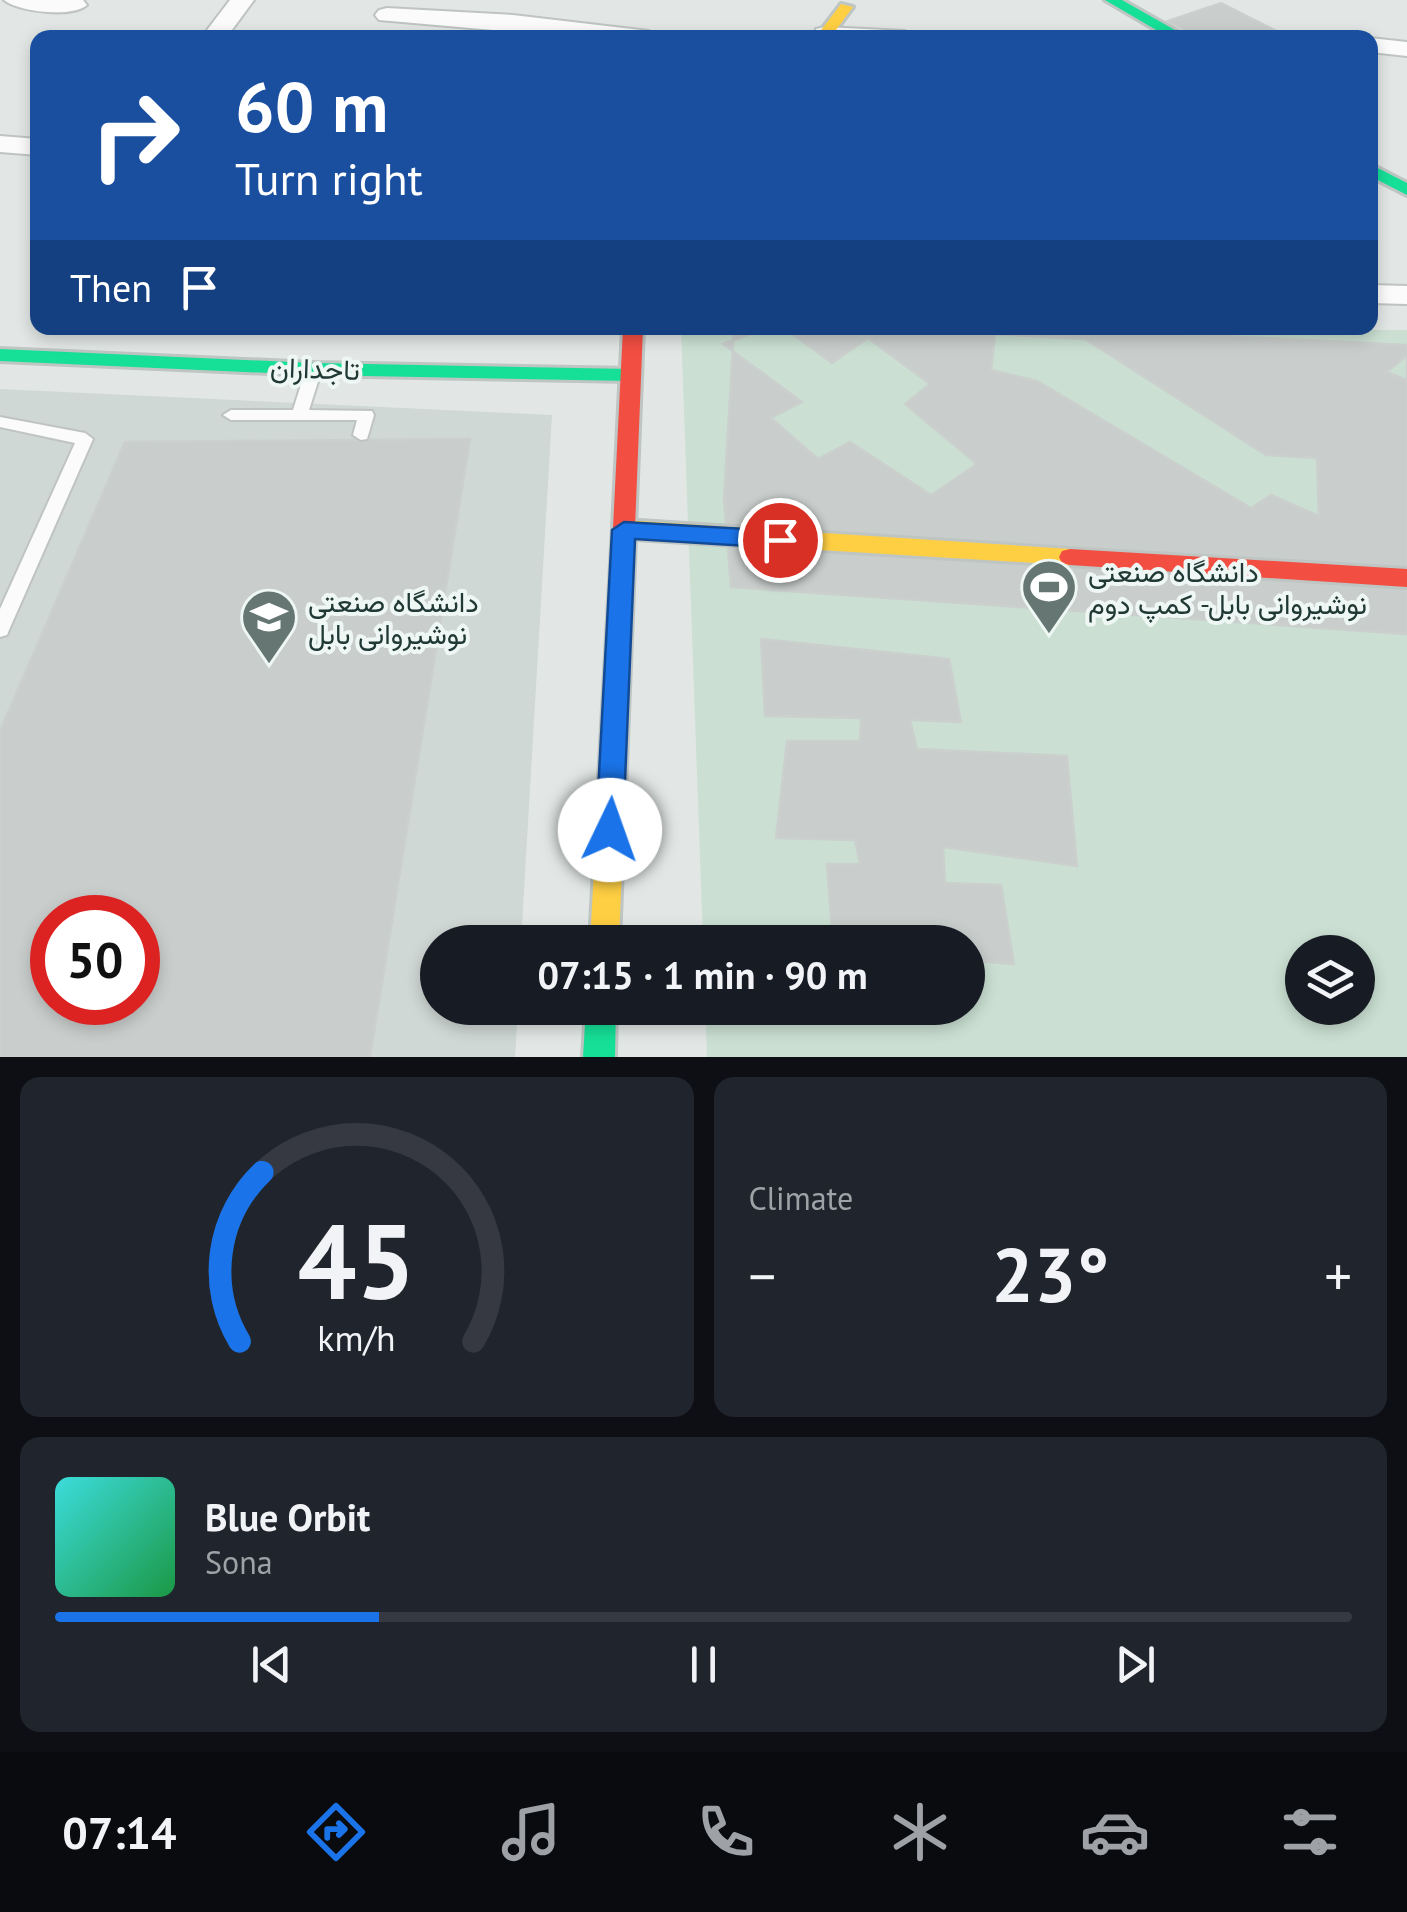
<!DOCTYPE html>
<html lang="en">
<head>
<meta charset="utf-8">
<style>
  :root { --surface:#171b24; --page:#20242c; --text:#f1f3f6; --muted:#9ea1a6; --line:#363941; --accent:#1a73e8 }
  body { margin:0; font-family:"PT Sans",Vazirmatn,sans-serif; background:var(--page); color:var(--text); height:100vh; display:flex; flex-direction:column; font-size:38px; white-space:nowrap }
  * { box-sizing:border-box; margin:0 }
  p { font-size:32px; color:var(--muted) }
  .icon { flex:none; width:55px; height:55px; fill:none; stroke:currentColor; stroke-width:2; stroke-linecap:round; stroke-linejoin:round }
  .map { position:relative; height:1057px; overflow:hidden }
  .drawer { display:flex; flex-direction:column; gap:20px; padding:20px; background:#0d0f14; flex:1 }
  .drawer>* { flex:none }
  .hud { position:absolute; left:30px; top:30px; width:1348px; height:305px; border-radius:20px; box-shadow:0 5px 15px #0003; background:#1a4fa0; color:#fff; overflow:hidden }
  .tools { position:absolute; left:1285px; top:935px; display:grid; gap:20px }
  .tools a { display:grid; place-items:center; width:90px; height:90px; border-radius:50%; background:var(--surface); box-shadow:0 5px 15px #0003; font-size:50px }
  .speed { position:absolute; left:30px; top:895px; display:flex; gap:20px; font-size:50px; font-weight:700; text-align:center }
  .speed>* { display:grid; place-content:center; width:130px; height:130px; border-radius:50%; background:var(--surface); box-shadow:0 5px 15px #0003; line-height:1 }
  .speed .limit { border:15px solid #d22; background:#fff; color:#111 }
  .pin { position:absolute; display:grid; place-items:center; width:85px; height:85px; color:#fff; margin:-42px; border:5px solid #fff; border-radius:50%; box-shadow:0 2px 10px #0007 }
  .me { position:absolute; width:110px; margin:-55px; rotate:3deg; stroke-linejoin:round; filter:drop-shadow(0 0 8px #0008) }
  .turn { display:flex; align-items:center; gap:35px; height:210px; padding:0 40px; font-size:45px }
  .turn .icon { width:130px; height:130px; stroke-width:2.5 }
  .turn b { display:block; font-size:70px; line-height:85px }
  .then { display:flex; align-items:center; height:95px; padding:0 40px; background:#0003; gap:20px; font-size:38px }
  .big { font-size:75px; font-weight:700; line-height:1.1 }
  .drawer .card { flex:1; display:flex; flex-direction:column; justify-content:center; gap:15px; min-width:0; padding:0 35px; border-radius:20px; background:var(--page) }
  .drawer .dial { align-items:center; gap:0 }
  .dial svg { height:260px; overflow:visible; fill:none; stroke:var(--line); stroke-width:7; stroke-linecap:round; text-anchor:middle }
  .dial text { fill:var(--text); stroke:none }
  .song { display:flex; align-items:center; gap:30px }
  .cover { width:120px; height:120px; border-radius:15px; background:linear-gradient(135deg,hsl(180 70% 55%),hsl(140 70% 35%)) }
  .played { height:10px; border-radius:5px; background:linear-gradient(90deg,var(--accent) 25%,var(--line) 25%) }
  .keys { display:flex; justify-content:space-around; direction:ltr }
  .heat { display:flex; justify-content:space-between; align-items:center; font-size:55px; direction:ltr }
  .drawer .tiles { flex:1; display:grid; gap:20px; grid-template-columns:1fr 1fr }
  .card:last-child { grid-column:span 2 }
  .trip { position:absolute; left:420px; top:925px; width:565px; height:100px; border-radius:50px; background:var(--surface); box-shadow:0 5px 15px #0003; font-weight:700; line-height:100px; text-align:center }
  .tabs { display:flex; height:160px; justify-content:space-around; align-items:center; background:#090b0e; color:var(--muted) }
  .tabs .icon { width:70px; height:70px }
  .tabs .on { color:var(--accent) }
  .tabs b { font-size:45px; color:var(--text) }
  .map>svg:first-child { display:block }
  .built { fill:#cfd8d5; fill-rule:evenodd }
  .green { fill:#cbe0d3; fill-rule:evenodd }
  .building { fill:#c9cecc; stroke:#cbd0ce; stroke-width:2.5; fill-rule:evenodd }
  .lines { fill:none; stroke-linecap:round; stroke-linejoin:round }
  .lane-casing { stroke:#bfc4c2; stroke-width:4 }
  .street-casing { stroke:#bfc4c2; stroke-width:4 }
  .fast-casing { stroke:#bec5c3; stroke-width:6 }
  .slow-casing { stroke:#bec5c3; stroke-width:6 }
  .jam-casing { stroke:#bec5c3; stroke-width:6 }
  .lane { fill:#fbfbfb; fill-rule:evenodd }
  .street { fill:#fbfbfb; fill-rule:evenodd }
  .fast { fill:#16e098; fill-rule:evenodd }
  .slow { fill:#ffcf43; fill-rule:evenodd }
  .jam { fill:#f24e42; fill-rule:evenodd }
  .route { fill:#1a73e8; stroke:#114b97; stroke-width:2.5 }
  .labels { text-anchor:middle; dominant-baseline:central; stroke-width:8; stroke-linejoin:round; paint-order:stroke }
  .street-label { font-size:28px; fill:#213935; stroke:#eff7f4 }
  .poi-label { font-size:28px; fill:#213935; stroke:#eff7f4; text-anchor:start }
</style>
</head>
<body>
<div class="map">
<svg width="1407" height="1057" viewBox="0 0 1407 1057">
  <rect width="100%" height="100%" fill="#e2e7e5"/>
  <path class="built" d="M0,389L552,415L521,942H438V1008H518L515,1057H0ZM52,918H138V1002H52Z"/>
  <path class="green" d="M681,328L1407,330V1057H707L705,1008H968V942H703ZM1302,952H1358V1008H1302Z"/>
  <path class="building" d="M1221,3L1290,38H1200L1168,21Z
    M734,328H1057L1407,345V634L731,587L724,499Z
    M767,328H784L832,363L868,338L930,384L905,404L977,464L931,495L850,442L818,459L771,418L802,402L723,344Z
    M995,334L1085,339L1266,455L1317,458L1319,516L1271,495L1251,508L1037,381L991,370Z
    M1407,355V380L1387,372Z
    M470,439L370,1057H0V731L125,442ZM52,918H138V1002H52Z
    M761,639L949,659L961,722L910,720L917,749L1067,756L1077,866L943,847L945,883L1001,885L1014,964L968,960V942H833L827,864H860L855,840L776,838L787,741H860L861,718L765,716Z"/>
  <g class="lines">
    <g class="lane-casing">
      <path id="lane" d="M314,364L322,369L309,410L372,411L374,415L367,439L361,440L353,435L357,420H231L223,415L231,410H293L306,369Z
        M0,417L85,433L93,439L9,630L7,635L0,637V609L75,443L0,427Z"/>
    </g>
    <g class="street-casing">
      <path id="street" d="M4,0H83L87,5C73,18 18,12 4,0Z
        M230,0H254L226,38H201Z
        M387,8L513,15L649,31L661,38H584L379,20L375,15L379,10Z
        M825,27L905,31L917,38H815L816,29Z
        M1370,38L1407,42V56L1370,52Z
        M0,136L38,139V155L0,152Z
        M1370,285L1407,286V304L1370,303Z"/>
    </g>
    <g class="fast-casing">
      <path id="fast" d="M1105,0H1122L1189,38H1170Z
        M1370,164L1407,183V195L1370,176Z
        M0,349L314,363L631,369L641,375L631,381L314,375L0,361Z
        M586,1008H616L615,1057H583Z"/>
    </g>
    <g class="slow-casing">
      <path id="slow" d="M841,4L853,7L830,38H815Z
        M624,520L1070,549L1078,551L1081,557L1078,563L1070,565L635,539L619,942H590L613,528Z"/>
    </g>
    <g class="jam-casing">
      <path id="jam" d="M623,328H643L635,528L624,536L613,528Z
        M1070,549L1407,569V587L1070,565L1062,563L1059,557L1062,551Z"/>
    </g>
    <use href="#lane" class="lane"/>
    <use href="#street" class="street"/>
    <use href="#fast" class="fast"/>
    <use href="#slow" class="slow"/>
    <use href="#jam" class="jam"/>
  </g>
  <path class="route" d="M624,522L780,531L792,540L780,548L635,539L623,830L619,839L610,842L600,839L596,830L612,530Z"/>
  <defs>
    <g id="stadium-pin" transform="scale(2.875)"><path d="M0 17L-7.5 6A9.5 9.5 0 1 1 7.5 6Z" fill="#657673" stroke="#eff7f4"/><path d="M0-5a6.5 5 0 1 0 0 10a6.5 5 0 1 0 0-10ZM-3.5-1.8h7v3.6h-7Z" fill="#fff"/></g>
    <g id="university-pin" transform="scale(2.875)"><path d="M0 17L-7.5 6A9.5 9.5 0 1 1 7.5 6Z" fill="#657673" stroke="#eff7f4"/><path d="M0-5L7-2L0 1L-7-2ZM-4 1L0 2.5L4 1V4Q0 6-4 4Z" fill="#fff"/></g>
  </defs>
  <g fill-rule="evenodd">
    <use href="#stadium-pin" x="1049" y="587"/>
    <use href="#university-pin" x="269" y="617"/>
  </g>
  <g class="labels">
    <g class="street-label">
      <text transform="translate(315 368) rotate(2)">تاجداران</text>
    </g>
    <g class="poi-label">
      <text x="1088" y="571">دانشگاه صنعتی<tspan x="1088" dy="32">نوشیروانی بابل- کمپ دوم</tspan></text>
      <text x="308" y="601">دانشگاه صنعتی<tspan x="308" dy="32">نوشیروانی بابل</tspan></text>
    </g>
  </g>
</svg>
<div class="tools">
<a><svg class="icon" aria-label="layers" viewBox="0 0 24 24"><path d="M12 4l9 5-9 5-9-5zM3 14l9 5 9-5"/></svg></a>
</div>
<div class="speed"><div class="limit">50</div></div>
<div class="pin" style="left:780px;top:540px;background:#d93025"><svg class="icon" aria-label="arrive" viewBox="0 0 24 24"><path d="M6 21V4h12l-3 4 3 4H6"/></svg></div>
<svg class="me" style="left:610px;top:830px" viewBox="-20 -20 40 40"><circle r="19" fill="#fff"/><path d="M0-13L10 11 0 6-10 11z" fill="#1a73e8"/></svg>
<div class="trip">07:15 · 1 min · 90 m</div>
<div class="hud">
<div class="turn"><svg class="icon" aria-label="right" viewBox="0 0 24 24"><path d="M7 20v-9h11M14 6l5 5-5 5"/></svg><div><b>60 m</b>Turn right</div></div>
<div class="then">Then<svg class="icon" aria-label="arrive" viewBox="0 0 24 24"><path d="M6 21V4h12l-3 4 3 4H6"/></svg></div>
</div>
</div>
<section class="drawer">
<div class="tiles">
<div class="card dial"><svg viewBox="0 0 100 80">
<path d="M14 69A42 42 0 1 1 86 69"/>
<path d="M14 69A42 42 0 0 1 21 17" stroke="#1a73e8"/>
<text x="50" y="56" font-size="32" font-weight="700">45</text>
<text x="50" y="72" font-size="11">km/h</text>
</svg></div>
<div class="card"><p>Climate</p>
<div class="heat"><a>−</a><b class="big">23°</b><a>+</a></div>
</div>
<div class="card">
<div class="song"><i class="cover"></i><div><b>Blue Orbit</b><p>Sona</p></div></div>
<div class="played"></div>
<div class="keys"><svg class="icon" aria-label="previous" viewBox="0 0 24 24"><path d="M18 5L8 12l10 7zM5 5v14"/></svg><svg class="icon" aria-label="pause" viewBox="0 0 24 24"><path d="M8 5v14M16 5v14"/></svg><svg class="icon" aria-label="next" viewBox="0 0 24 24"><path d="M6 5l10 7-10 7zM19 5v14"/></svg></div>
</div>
</div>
</section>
<nav class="tabs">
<b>07:14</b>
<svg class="icon on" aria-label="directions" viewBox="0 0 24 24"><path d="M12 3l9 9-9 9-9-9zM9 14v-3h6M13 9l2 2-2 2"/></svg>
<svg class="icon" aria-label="music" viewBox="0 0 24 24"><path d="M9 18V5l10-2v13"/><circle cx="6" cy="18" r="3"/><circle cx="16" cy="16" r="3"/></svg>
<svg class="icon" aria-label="phone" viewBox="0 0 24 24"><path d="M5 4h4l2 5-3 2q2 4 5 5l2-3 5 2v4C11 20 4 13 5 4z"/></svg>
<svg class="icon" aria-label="climate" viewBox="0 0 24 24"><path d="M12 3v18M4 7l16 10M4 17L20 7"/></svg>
<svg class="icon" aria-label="car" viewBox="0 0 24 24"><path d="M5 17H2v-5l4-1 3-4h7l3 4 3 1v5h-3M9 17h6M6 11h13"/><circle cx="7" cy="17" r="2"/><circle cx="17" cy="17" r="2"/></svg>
<svg class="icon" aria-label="filters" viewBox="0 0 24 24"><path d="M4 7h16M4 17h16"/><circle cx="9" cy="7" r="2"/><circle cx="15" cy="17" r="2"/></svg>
</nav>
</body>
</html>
